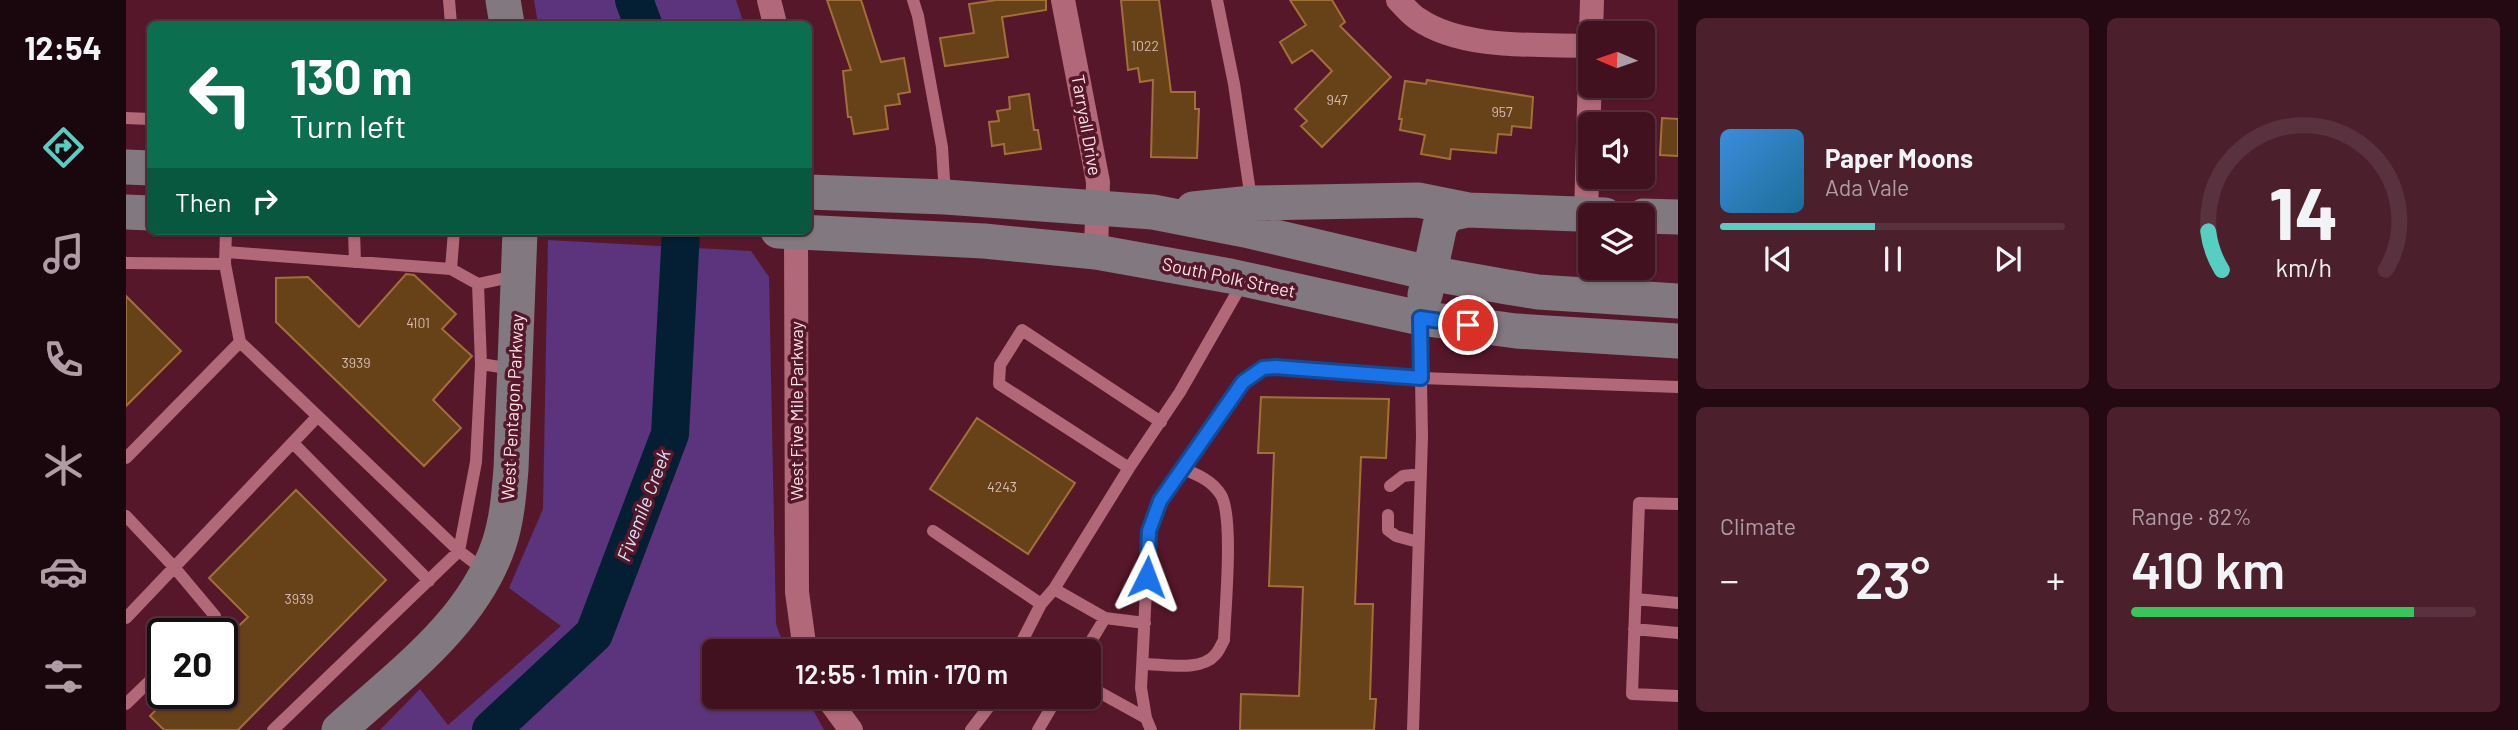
<!DOCTYPE html>
<html lang="en">
<head>
<meta charset="utf-8">
<style>
  :root { --surface:#411120; --page:#4c1f2d; --text:#f1f3f6; --muted:#ae9da5; --line:#5a313e; --accent:#57cec2 }
  body { margin:0; font-family:Barlow,sans-serif; background:var(--page); color:var(--text); height:100vh; display:flex; flex-direction:column; font-size:26px; white-space:nowrap }
  * { box-sizing:border-box; margin:0 }
  p { font-size:23px; color:var(--muted) }
  .icon { flex:none; width:38px; height:38px; fill:none; stroke:currentColor; stroke-width:2; stroke-linecap:round; stroke-linejoin:round }
  .map { position:relative; flex:1; overflow:hidden }
  .details { display:flex; flex-direction:column; gap:18px; padding:18px; background:#240912; width:840px }
  .details>* { flex:none }
  .guide { position:absolute; left:21px; top:21px; width:665px; height:214px; border-radius:10px; box-shadow:0 2px 5px #0004,0 0 0 2px var(--line); background:#0b6e4f; color:#fff; overflow:hidden }
  .needle { width:46px; rotate:272deg }
  .tools { position:absolute; left:1452px; top:21px; display:grid; gap:14px }
  .tools a { display:grid; place-items:center; width:77px; height:77px; border-radius:10px; background:var(--surface); box-shadow:0 2px 5px #0004,0 0 0 2px var(--line); font-size:35px }
  .speed { position:absolute; left:21px; top:618px; display:flex; gap:14px; font-size:35px; font-weight:700; text-align:center }
  .speed>* { display:grid; place-content:center; width:91px; height:91px; border-radius:50%; background:var(--surface); box-shadow:0 2px 5px #0004,0 0 0 2px var(--line); line-height:1 }
  .speed .limit { border:4px solid #111; border-radius:10px; background:#fff; color:#111 }
  .pin { position:absolute; display:grid; place-items:center; width:60px; height:60px; color:#fff; margin:-30px; border:4px solid #fff; border-radius:50%; box-shadow:0 2px 7px #0007 }
  .me { position:absolute; width:77px; margin:-38px; rotate:3deg; stroke-linejoin:round; filter:drop-shadow(0 0 5px #0008) }
  .turn { display:flex; align-items:center; gap:24px; height:147px; padding:0 28px; font-size:32px }
  .turn .icon { width:91px; height:91px; stroke-width:2.5 }
  .turn b { display:block; font-size:49px; line-height:60px }
  .then { display:flex; align-items:center; height:66px; padding:0 28px; background:#0003; gap:14px; font-size:26px }
  .big { font-size:52px; font-weight:600; line-height:1.1 }
  .details .tile { flex:1; display:flex; flex-direction:column; justify-content:center; gap:10px; min-width:0; padding:0 24px; border-radius:10px; background:var(--page) }
  .details .dial { align-items:center; gap:0 }
  .dial svg { height:182px; overflow:visible; fill:none; stroke:var(--line); stroke-width:7; stroke-linecap:round; text-anchor:middle }
  .dial text { fill:var(--text); stroke:none }
  .song { display:flex; align-items:center; gap:21px }
  .cover { width:84px; height:84px; border-radius:10px; background:linear-gradient(135deg,hsl(210 70% 55%),hsl(200 70% 35%)) }
  .played { height:7px; border-radius:4px; background:linear-gradient(90deg,var(--accent) 45%,var(--line) 45%) }
  .keys { display:flex; justify-content:space-around; direction:ltr }
  .heat { display:flex; justify-content:space-between; align-items:center; font-size:38px; direction:ltr }
  .charge { height:10px; border-radius:5px; background:linear-gradient(90deg,#34c759 82%,var(--line) 0) }
  .details .tiles { flex:1; display:grid; gap:18px; grid-template-columns:repeat(2,1fr) }
  .trip { position:absolute; left:576px; top:639px; width:399px; height:70px; border-radius:10px; background:var(--surface); box-shadow:0 2px 5px #0004,0 0 0 2px var(--line); font-weight:600; line-height:70px; text-align:center }
  main { display:flex; flex:1; min-height:0 }
  .dock { display:flex; flex-direction:column; width:126px; justify-content:space-around; align-items:center; background:#1a070d; color:var(--muted) }
  .dock .icon { width:49px; height:49px }
  .dock .active { color:var(--accent) }
  .dock b { font-size:32px; color:var(--text) }
  .map>svg:first-child { display:block }
  .green { fill:#5c347e }
  .lines { fill:none; stroke-linecap:round; stroke-linejoin:round }
  .river { stroke:#041e33; stroke-width:38 }
  .building { fill:#674218; stroke:#a1703a; stroke-width:2 }
  .lane { stroke:#b16878; stroke-width:12 }
  .street { stroke:#b16878; stroke-width:24 }
  .secondary { stroke:#827880; stroke-width:35 }
  .route-casing { stroke:#114b97; stroke-width:18 }
  .route { stroke:#1a73e8; stroke-width:12 }
  .labels { text-anchor:middle; dominant-baseline:central; stroke-width:7; stroke-linejoin:round; paint-order:stroke }
  .number-label { font-size:14px; fill:#d7bbb3 }
  .street-label { font-size:18px; fill:#fce3e7; stroke:#57172a }
  .water-label { font-size:19px; font-style:italic; fill:#d3e6f9; stroke:#57172a }
</style>
</head>
<body>
<main>
<nav class="dock">
<b>12:54</b>
<svg class="icon active" aria-label="directions" viewBox="0 0 24 24"><path d="M12 3l9 9-9 9-9-9zM9 14v-3h6M13 9l2 2-2 2"/></svg>
<svg class="icon" aria-label="music" viewBox="0 0 24 24"><path d="M9 18V5l10-2v13"/><circle cx="6" cy="18" r="3"/><circle cx="16" cy="16" r="3"/></svg>
<svg class="icon" aria-label="phone" viewBox="0 0 24 24"><path d="M5 4h4l2 5-3 2q2 4 5 5l2-3 5 2v4C11 20 4 13 5 4z"/></svg>
<svg class="icon" aria-label="climate" viewBox="0 0 24 24"><path d="M12 3v18M4 7l16 10M4 17L20 7"/></svg>
<svg class="icon" aria-label="car" viewBox="0 0 24 24"><path d="M5 17H2v-5l4-1 3-4h7l3 4 3 1v5h-3M9 17h6M6 11h13"/><circle cx="7" cy="17" r="2"/><circle cx="17" cy="17" r="2"/></svg>
<svg class="icon" aria-label="filters" viewBox="0 0 24 24"><path d="M4 7h16M4 17h16"/><circle cx="9" cy="7" r="2"/><circle cx="15" cy="17" r="2"/></svg>
</nav>
<div class="map">
<svg width="1552" height="730" viewBox="0 0 1552 730">
  <rect width="100%" height="100%" fill="#57172a"/>
  <path class="green" d="M408,0H610L618,24H412Z
    M422,240L625,251L643,277L650,624L660,651H588V696L680,697L698,730H254L294,689L322,725L435,626L383,588L417,509Z"/>
  <g class="lines">
    <path class="river" d="M508,0L517,24
      M365,730L468,634L544,434L555,231"/>
  </g>
  <path class="building" d="M701,0H735L755,62L778,58L784,92L772,94L774,104L759,106L762,129L728,134L725,117H722L717,71L725,70Z
    M871,0H920V10L876,17L882,57L819,66L814,38L848,33L843,4Z
    M995,0H1033L1045,92H1069V109H1073L1071,158L1025,157L1027,80L1014,82L1012,68L1002,70Z
    M1164,0H1206L1219,22L1214,26L1265,77L1196,147L1175,126L1181,121L1169,109L1206,71L1186,50L1166,63L1154,42L1180,25Z
    M1301,80L1407,97L1405,128L1386,126L1385,135L1372,134L1370,153L1325,149L1324,159L1295,154L1299,135L1274,130L1276,119H1273L1279,81L1300,84Z
    M903,94L908,130H912L915,149L879,154L878,144L866,146L863,122L873,121L871,111L884,109L883,97Z
    M1536,118L1552,119V156L1534,155Z
    M280,274L288,275L330,314L316,329L346,356L307,400L335,428L298,466L150,322V278L182,277L233,327Z
    M0,296L55,351L0,406Z
    M1135,397L1263,399L1260,458L1235,457L1229,604H1247L1244,699H1250L1248,730H1114L1115,694L1173,696L1177,587L1143,586L1148,453H1132Z
    M851,418L949,483L902,554L804,489Z
    M170,490L260,580L112,730H38L24,716L46,693H96V642L122,617L83,578Z"/>
  <g class="lines">
    <path class="lane" d="M323,0L325,24
      M787,0L792,16L816,147L819,196
      M1091,0L1108,84L1125,199
      M0,118L24,119
      M100,231L99,264L114,342L333,551L358,570
      M228,231L229,262
      M100,252L325,269L352,284L355,364L350,462L333,551L147,730
      M0,263L99,264
      M325,269L328,231
      M352,284L389,276
      M355,364L387,369
      M167,443L303,581
      M0,458L114,342
      M1003,468L873,384L874,365L896,330L1035,422
      M1264,486L1277,476L1295,474
      M1552,504L1513,503L1506,694L1552,696
      M1262,515V530L1270,536L1292,542
      M0,516L48,567L89,616L71,634
      M807,531L915,604
      M928,589L979,618L959,651
      M1510,599L1552,603
      M0,618L191,417
      M979,618L1019,623
      M1508,629L1552,633
      M891,651L915,604L928,589L1003,468L1054,392L1117,282
      M1017,664C1037,664 1075,672 1089,655C1093,651 1095,645 1098,640C1099,610 1108,517 1095,495C1086,480 1070,474 1055,468
      M962,686L1020,718
      M0,704L37,668
      M845,730L871,696
      M912,730L932,696
      M1025,730L1020,718L1015,688L1023,531L1034,501L1055,468L1117,382L1137,367L1295,378L1552,387
      M1287,730L1296,437L1294,321"/>
    <path class="street" d="M643,0L649,24
      M937,0L972,182L970,252
      M1272,0C1278,6 1284,14 1292,19C1337,50 1411,44 1464,46
      M1465,33L1466,0
      M1460,215L1465,36
      M670,231L671,592L679,651
      M700,696L725,730"/>
    <path class="secondary" d="M377,0L381,24
      M0,167L24,168
      M682,192L819,197L1027,212L1119,230L1303,273L1381,287L1412,292L1552,301
      M1067,209L1126,203L1292,200L1342,210L1479,215
      M0,212L24,213
      M1517,216L1552,217
      M652,231L858,241L970,252L1104,276L1294,318L1390,331L1552,341
      M1299,295L1314,225L1323,214L1342,210
      M213,730C273,675 346,624 373,544C381,520 383,494 385,469L394,231"/>
  </g>
  <g class="lines">
    <g class="route-casing">
      <path id="route" d="M1021,577L1023,531L1034,501L1117,382L1137,368L1149,367L1295,378L1294,318L1342,325"/>
    </g>
    <use href="#route" class="route"/>
  </g>
  <g class="labels">
    <g class="number-label">
      <text x="1019" y="45">1022</text>
      <text x="1211" y="99">947</text>
      <text x="1376" y="111">957</text>
      <text x="292" y="322">4101</text>
      <text x="230" y="362">3939</text>
      <text x="876" y="486">4243</text>
      <text x="173" y="598">3939</text>
    </g>
    <g class="street-label">
      <text transform="translate(961 125) rotate(80)">Tarryall Drive</text>
      <text transform="translate(1103 277) rotate(12)">South Polk Street</text>
      <text transform="translate(386 407) rotate(-87)">West Pentagon Parkway</text>
      <text transform="translate(670 411) rotate(-90)">West Five Mile Parkway</text>
    </g>
    <g class="water-label">
      <text transform="translate(517 505) rotate(-69)">Fivemile Creek</text>
    </g>
  </g>
</svg>
<div class="tools">
<a><svg class="needle" viewBox="-14 -14 28 28"><path d="M0-13l5 13h-10z" fill="#e53935"/><path d="M0 13l5-13h-10z" fill="#ae9da5"/></svg></a>
<a><svg class="icon" aria-label="sound" viewBox="0 0 24 24"><path d="M4 9h4l5-4v14l-5-4H4zM17 9q2 3 0 6"/></svg></a>
<a><svg class="icon" aria-label="layers" viewBox="0 0 24 24"><path d="M12 4l9 5-9 5-9-5zM3 14l9 5 9-5"/></svg></a>
</div>
<div class="speed"><div class="limit">20</div></div>
<div class="pin" style="left:1342px;top:325px;background:#d93025"><svg class="icon" aria-label="arrive" viewBox="0 0 24 24"><path d="M6 21V4h12l-3 4 3 4H6"/></svg></div>
<svg class="me" style="left:1021px;top:577px" viewBox="-20 -20 40 40"><path d="M0-17L14 15 0 8-14 15z" fill="#1a73e8" stroke="#fff" stroke-width="4"/></svg>
<div class="trip">12:55 · 1 min · 170 m</div>
<div class="guide">
<div class="turn"><svg class="icon" aria-label="left" viewBox="0 0 24 24"><path d="M17 20v-9H6M10 6l-5 5 5 5"/></svg><div><b>130 m</b>Turn left</div></div>
<div class="then">Then<svg class="icon" aria-label="right" viewBox="0 0 24 24"><path d="M7 20v-9h11M14 6l5 5-5 5"/></svg></div>
</div>
</div>
<section class="details">
<div class="tiles">
<div class="tile">
<div class="song"><i class="cover"></i><div><b>Paper Moons</b><p>Ada Vale</p></div></div>
<div class="played"></div>
<div class="keys"><svg class="icon" aria-label="previous" viewBox="0 0 24 24"><path d="M18 5L8 12l10 7zM5 5v14"/></svg><svg class="icon" aria-label="pause" viewBox="0 0 24 24"><path d="M8 5v14M16 5v14"/></svg><svg class="icon" aria-label="next" viewBox="0 0 24 24"><path d="M6 5l10 7-10 7zM19 5v14"/></svg></div>
</div>
<div class="tile dial"><svg viewBox="0 0 100 80">
<path d="M14 69A42 42 0 1 1 86 69"/>
<path d="M14 69A42 42 0 0 1 8 52" stroke="#57cec2"/>
<text x="50" y="56" font-size="32" font-weight="700">14</text>
<text x="50" y="72" font-size="11">km/h</text>
</svg></div>
<div class="tile"><p>Climate</p>
<div class="heat"><a>−</a><b class="big">23°</b><a>+</a></div>
</div>
<div class="tile"><p>Range · 82%</p><b class="big">410 km</b><div class="charge"></div></div>
</div>
</section>
</main>
</body>
</html>
